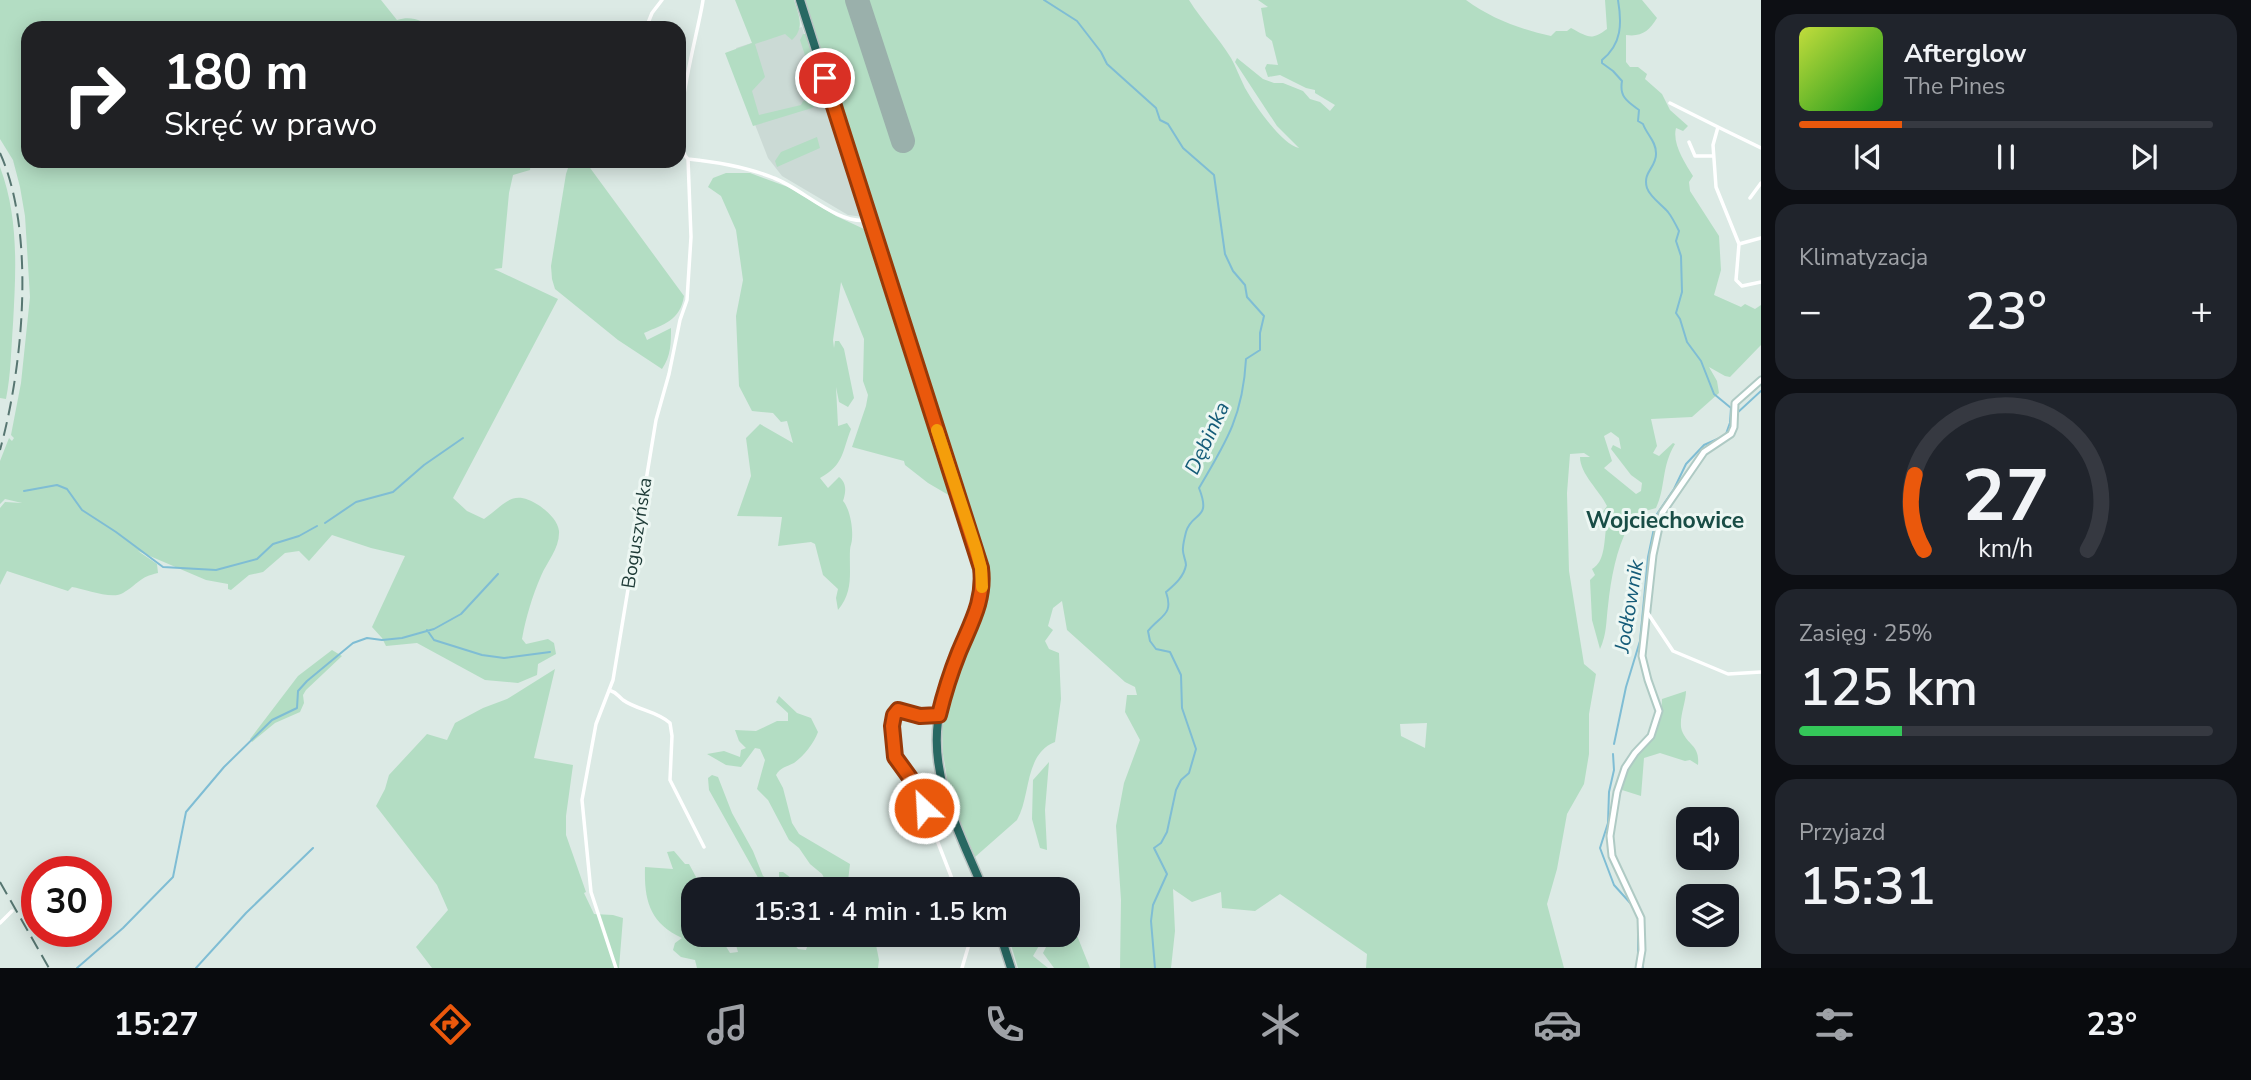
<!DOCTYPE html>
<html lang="pl">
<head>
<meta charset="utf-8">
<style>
  :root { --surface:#171b24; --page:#20242c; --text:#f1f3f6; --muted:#9ea1a6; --line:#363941; --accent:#ea580c }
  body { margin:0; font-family:"Nunito Sans",sans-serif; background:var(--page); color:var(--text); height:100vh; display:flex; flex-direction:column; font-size:26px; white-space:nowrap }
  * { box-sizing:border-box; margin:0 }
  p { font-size:23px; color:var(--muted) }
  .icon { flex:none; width:38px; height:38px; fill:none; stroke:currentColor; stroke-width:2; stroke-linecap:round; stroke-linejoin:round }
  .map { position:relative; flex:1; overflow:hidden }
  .details { display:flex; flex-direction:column; gap:14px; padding:14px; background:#0d0f14; width:490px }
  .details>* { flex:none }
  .hud { position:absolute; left:21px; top:21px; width:665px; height:147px; border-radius:21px; box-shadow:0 4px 18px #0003; background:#202124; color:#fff; overflow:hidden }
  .tools { position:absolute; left:1676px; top:807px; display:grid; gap:14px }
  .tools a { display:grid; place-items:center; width:63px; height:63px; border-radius:14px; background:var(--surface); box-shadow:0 4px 18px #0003; font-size:35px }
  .speed { position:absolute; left:21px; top:856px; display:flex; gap:14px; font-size:35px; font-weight:700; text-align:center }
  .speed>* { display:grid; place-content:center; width:91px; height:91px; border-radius:50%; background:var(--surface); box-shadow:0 4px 18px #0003; line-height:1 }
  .speed .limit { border:10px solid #d22; background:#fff; color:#111 }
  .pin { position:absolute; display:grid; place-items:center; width:60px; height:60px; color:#fff; margin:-30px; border:4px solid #fff; border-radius:50%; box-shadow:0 2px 7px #0007 }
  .me { position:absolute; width:77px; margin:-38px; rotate:335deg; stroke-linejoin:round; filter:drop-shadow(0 0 5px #0008) }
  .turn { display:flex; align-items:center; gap:24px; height:147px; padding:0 28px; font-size:32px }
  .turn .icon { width:91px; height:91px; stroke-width:2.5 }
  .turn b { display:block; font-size:49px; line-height:60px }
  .big { font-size:52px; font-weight:600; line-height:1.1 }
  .details .tile { flex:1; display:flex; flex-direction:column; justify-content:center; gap:10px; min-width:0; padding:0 24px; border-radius:21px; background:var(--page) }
  .details .dial { align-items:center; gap:0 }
  .dial svg { height:182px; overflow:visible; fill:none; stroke:var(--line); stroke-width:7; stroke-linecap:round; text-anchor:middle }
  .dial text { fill:var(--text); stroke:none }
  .song { display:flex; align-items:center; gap:21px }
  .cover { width:84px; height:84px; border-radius:10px; background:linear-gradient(135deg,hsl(70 70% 55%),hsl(120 70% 35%)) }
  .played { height:7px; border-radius:4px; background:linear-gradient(90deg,var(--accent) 25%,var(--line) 25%) }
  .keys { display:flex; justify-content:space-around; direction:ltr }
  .heat { display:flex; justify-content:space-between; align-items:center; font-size:38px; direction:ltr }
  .charge { height:10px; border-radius:5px; background:linear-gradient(90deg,#34c759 25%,var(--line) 0) }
  .trip { position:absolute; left:681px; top:877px; width:399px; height:70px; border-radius:21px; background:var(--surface); box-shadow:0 4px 18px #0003; font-weight:600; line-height:70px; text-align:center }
  .menu { display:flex; height:112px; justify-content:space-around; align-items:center; background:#090b0e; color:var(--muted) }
  .menu .icon { width:49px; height:49px }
  .menu .current { color:var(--accent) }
  .menu b { font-size:32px; color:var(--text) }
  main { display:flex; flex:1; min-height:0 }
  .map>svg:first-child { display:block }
  .built { fill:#cbdad5 }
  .green { fill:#b3ddc3; fill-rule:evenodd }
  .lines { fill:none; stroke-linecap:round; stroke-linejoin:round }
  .stream { stroke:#7fbdd4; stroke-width:2 }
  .runway { stroke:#9ab0ab; stroke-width:24 }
  .secondary-casing { stroke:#afcac4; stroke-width:9 }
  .highway-casing { stroke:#bbc4c3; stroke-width:11 }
  .street { stroke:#fff; stroke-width:3.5 }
  .secondary { stroke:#fff; stroke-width:5 }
  .highway { stroke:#286862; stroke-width:8 }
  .rail { stroke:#577671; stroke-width:2; stroke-dasharray:14 7; stroke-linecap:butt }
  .route-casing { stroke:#983908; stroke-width:18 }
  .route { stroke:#ea580c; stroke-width:12 }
  .slow { stroke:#f59e0b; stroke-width:12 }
  .labels { text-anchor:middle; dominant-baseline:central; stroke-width:6; stroke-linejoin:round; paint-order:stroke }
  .street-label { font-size:19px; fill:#1d3a36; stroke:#edf7f3 }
  .water-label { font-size:21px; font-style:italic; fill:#155c79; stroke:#edf7f3 }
  .quarter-label { font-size:23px; font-weight:bold; fill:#194d46; stroke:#edf7f3 }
</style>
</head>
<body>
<main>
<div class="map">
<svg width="1761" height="968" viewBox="0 0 1761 968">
  <rect width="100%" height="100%" fill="#dceae5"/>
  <path class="built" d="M802,27L849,178L864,217L848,215L782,176L768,158L754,122L736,48Z"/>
  <path class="green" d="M0,0H381L397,20C412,15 422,21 435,28H28V161H531L530,170L513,175L509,193L502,268L494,269L558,299L453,498L467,511L484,519C507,503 512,488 540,506C548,512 558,521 559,531C560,548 547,562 541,576C532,597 526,617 522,639L526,644L548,639L554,643L556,654L538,664L537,675L518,683L485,680L417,643L386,646L382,638L372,627L405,556L371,548L332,535L309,561L299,551L285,553L263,572L249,575L231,590L228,589V584L206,580L138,551L157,564L158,573C139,577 138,584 123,593C112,600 85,589 72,587L68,591L7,571L0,585V508L5,502L22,503L5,499L0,504V461L9,438L12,441L14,438L11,435L21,383L30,297L25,216L20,187L13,160L0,139Z
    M735,0H794C799,16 805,28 792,40L785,34L755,44L765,77L752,91L759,115L801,105L803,101L815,100L818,104L812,108L753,126L725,53L752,43Z
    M803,0H1189C1202,21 1219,38 1231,58C1236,67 1240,78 1245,88C1254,104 1282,145 1299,148L1277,126L1235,62L1237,58L1263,79L1274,83H1283L1303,91L1310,99L1320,102L1330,111L1335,105L1315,93V90L1306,88L1280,75L1268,77L1265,68L1267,64L1278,65L1272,41L1266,36L1261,8L1268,7L1258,0H1466C1492,19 1520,29 1551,36L1556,31H1567L1571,28C1588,37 1591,41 1607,29L1605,0H1642L1657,18C1649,31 1642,37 1626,35V62L1630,67H1638L1647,74L1645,79L1662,94L1670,110L1688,126L1683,131L1676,128C1672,144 1685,163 1693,176L1689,182L1690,191L1719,236L1721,270L1714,295L1741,307L1745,304L1755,309L1761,305V345L1730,377L1725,376L1709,367L1717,381L1719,393L1692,417L1651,419L1657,446L1653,453L1659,456L1673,443L1675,444C1661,467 1666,487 1656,508L1635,514L1626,520L1629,525C1616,550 1611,578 1608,606C1606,621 1607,634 1600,649L1592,620L1590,580L1595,575L1592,569C1605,562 1604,542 1606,529L1594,525L1607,506C1600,491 1580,474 1580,457H1590L1584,453L1570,454L1567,493L1569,571L1584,664L1596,674L1589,714V754L1584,784L1567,814L1557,869L1547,904L1564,968H1366L1367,954L1280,894L1255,911L1222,908L1221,892L1192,902L1173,889L1175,931L1171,968H1120L1121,900L1116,826L1124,783L1140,740L1125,712L1127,695H1137L1135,687L1125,682L1067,630L1062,601L1053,608L1048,626L1053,630L1045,641L1049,649L1059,653L1061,699L1055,742C1024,754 1031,796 1017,820L975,857L951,802L943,754L942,728L970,642L983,613L987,589L983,547L935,409L863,182L865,179H861ZM1611,432L1619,438L1621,449L1613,445L1611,449L1631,475L1642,483L1641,491L1636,494L1604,468L1612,461L1604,436ZM1427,723L1425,748L1401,736L1400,724Z
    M803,34H807L826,96H819L817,92L800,40Z
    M817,137L820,148L777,167L775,161L781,152Z
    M580,161H585L684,296C680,321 664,324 644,333L647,340L671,328C671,343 671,356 662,369L618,340L555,289L552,279L551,266L566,174L569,165Z
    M0,167C19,218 16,270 13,324C11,350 11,374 6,399L0,398Z
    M726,173H750L788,187L836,216L864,229L947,489L951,492L952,497L928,483L905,465L904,461L852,447L866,406L868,395L863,381L864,339L841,282L833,340L834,348L835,341H839L844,349L854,398L848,407L839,402L836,387L838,426L847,423L851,429C842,452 844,465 820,478L828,488L839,477C847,483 846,492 843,501C850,509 853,528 852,539C852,543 850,546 850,550C849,573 854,591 838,610L836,598L838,589L823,575L815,544L811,542L778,546L782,517L737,516L751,476L746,438L760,424L793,443L787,421L781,422L773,413L752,411L739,386L736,316L743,280L736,230L721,196L708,187L713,178Z
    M332,650L342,656L306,690L303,695L304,703L300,712L275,723L252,742L250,739L298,676Z
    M555,669L534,758L573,765L566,816V835L586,892L584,893L594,914L613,915L623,918L619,968H432L416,947L448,910L437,885L376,806L385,789L389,775L427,734L447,740L455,723L483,708L507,699Z
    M1686,691C1686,703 1678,720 1682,731C1688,746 1700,745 1698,765L1690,760L1685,761L1660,753L1644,758L1641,796L1622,790L1631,761L1661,717L1662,699Z
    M779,696L797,713L811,718L818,732C814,743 804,756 794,763C786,767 781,767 776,775L783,788L792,823L799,834L850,864L848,881L857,885V889H830L822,874L810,864L799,848L789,840L768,800L757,789L765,760L760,749L755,748L741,767L726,765L707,754L724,751L740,757L741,750L746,748L739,741L735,730L756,731L777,721H788V713L776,702Z
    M1049,762L1045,810L1047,850L1040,848L1032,819L1033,780Z
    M712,775L718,777L732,813L753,851L763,876L779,886V872H783L806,889H775L761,883L709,790L708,778Z
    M674,851L685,864H689L702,888L693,889V934L719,935L730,953L738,952L733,935H766L768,942H792L798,949L806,950L808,944L799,935H874L879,960L878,968H697L695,960L681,957L673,950L675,943L682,938C650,923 644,901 645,867L673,869L667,852Z
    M1068,913L1090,968H1054L1043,953L1049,941L1047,935L1068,934Z
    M1008,935L1020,943L1040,944L1033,956L1048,968H1018Z"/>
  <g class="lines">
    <path class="stream" d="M1044,0L1077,21L1101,52L1107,64L1156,108L1160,120L1168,124L1183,148L1214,175L1225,254L1233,271L1245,285L1247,297L1264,316L1260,333V350L1246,359C1243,415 1227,441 1199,488C1212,521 1192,511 1186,532C1185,536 1183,544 1183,548C1182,554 1186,560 1186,565C1184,577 1174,585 1166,592C1174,615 1161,615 1148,631L1150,641L1156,649L1170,652L1181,675L1182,708L1196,749L1189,773L1181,780L1176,790L1167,832L1161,843L1154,848L1167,874L1153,905L1151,921L1155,968
      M1618,0C1622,23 1622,44 1602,60V63L1613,71L1622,81C1619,97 1628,102 1639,110L1638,121L1643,124C1647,135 1656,141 1656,153C1657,167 1642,172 1647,188C1650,197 1662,205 1668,212C1672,217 1676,225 1679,231L1676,241L1681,256L1682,292L1676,313L1680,319L1687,342L1701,361L1714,394L1731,408L1730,422
      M1736,414L1761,391
      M1726,434L1732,417
      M24,491L57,485L67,489L82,510L116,532L163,567L216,570L257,559L273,544L299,536L317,526
      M325,523L356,502L393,492L424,465L463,438
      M427,630L434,640L482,655L504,658L550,652
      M1614,744L1626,687L1640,641L1648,557L1657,514L1674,489L1686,464L1704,445L1722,437
      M1613,754L1614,770L1609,792L1608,823L1600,848L1614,885L1632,905
      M1638,916V956
      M1643,966V968
      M77,968L123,928L173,877L186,812L224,767L272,720L297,708L298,691L307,681L353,643L367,638L382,640L402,638L434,629L461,614L498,574
      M196,968L246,913L313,848"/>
    <path class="runway" d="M857,0L903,141"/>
    <g class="secondary-casing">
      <path id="secondary" d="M1639,968L1642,950L1641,918L1612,856L1610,836L1617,792L1625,768L1635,753L1651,736L1659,711L1648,680L1642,656L1653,555L1662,513L1704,452L1731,434L1734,427L1735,403L1761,380"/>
    </g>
    <g class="highway-casing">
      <path id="highway" d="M800,0L981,568C986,606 964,635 952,669C947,686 940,703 938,721C930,781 961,835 983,889
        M1000,934L1011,968"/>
    </g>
    <path class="street" d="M646,28L652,13L662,0
      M1670,103L1718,127
      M1689,142L1695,156H1712
      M1761,148L1718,127L1713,145L1716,187L1739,244L1736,280L1742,286L1761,282
      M688,159C717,162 747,167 774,178C803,189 837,225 868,220
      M1750,198L1761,183
      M1739,244L1761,238
      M1647,612L1673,651L1728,674L1761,672
      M609,690C616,692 617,695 623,700C637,710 657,711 670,723L672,736L670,780L704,847
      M937,715L920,716L905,711H897L894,715L892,726L895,757L916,786L956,889
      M0,923L12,911
      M616,968L591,892L582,800L596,724L613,680L656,420L669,374L680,320L687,300L691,237L688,159C666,139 699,31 703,0
      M962,968L972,934"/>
    <use href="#secondary" class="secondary"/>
    <use href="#highway" class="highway"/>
    <path class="rail" d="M0,153C36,233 23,367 0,450
      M0,882L49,968"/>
  </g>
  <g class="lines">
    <g class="route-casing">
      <path id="route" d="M825,78L981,568C985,600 971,623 959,652C951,672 944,694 939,715L920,716L898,710L894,715L892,726L895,757L916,786L924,808"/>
    </g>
    <use href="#route" class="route"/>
    <path class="slow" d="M937,430L976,549L981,568L982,587"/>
  </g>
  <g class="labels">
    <g class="street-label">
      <text transform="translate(637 533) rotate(-81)">Boguszyńska</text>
    </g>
    <g class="water-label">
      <text transform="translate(1207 438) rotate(-65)">Dębinka</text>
      <text transform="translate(1629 606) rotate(-81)">Jodłownik</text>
    </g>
    <g class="quarter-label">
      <text x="1665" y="520">Wojciechowice</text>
    </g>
  </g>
</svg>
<div class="tools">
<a><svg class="icon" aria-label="sound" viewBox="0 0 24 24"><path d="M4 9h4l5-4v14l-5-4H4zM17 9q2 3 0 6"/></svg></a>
<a><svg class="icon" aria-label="layers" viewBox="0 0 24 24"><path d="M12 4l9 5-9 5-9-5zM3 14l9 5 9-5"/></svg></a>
</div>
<div class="speed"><div class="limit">30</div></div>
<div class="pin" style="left:825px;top:78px;background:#d93025"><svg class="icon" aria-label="arrive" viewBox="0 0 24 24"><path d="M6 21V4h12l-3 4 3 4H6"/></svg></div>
<svg class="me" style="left:924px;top:808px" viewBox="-20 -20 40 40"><circle r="17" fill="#ea580c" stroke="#fff" stroke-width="3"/><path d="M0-11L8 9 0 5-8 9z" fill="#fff"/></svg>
<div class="trip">15:31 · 4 min · 1.5 km</div>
<div class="hud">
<div class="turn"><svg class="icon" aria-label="right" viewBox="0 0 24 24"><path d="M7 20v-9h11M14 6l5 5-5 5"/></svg><div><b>180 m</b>Skręć w prawo</div></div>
</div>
</div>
<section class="details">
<div class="tile">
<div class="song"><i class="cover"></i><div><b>Afterglow</b><p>The Pines</p></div></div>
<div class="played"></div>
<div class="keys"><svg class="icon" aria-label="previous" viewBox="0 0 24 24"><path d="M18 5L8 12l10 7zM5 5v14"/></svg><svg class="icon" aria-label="pause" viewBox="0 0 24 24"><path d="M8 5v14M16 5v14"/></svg><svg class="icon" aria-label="next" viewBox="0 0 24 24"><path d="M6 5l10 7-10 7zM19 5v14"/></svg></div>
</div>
<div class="tile"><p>Klimatyzacja</p>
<div class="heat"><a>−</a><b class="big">23°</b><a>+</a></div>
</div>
<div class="tile dial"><svg viewBox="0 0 100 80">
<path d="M14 69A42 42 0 1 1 86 69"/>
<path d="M14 69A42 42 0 0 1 10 36" stroke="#ea580c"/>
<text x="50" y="56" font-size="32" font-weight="700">27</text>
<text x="50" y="72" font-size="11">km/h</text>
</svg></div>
<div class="tile"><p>Zasięg · 25%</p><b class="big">125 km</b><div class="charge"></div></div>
<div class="tile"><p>Przyjazd</p><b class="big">15:31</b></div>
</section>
</main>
<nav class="menu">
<b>15:27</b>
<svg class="icon current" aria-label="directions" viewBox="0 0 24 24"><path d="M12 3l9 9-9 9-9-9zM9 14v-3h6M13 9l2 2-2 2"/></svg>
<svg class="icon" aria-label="music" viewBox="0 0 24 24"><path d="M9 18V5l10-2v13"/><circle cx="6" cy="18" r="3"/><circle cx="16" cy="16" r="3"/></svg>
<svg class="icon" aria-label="phone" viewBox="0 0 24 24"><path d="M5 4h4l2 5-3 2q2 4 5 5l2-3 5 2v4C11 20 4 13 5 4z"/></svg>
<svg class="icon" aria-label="climate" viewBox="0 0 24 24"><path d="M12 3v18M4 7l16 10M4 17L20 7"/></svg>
<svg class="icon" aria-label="car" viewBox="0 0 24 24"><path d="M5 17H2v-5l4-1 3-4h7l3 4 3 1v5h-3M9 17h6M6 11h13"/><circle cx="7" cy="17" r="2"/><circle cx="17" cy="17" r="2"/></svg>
<svg class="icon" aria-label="filters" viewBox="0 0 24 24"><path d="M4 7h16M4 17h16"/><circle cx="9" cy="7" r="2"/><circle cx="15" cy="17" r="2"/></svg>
<b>23°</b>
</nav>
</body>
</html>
